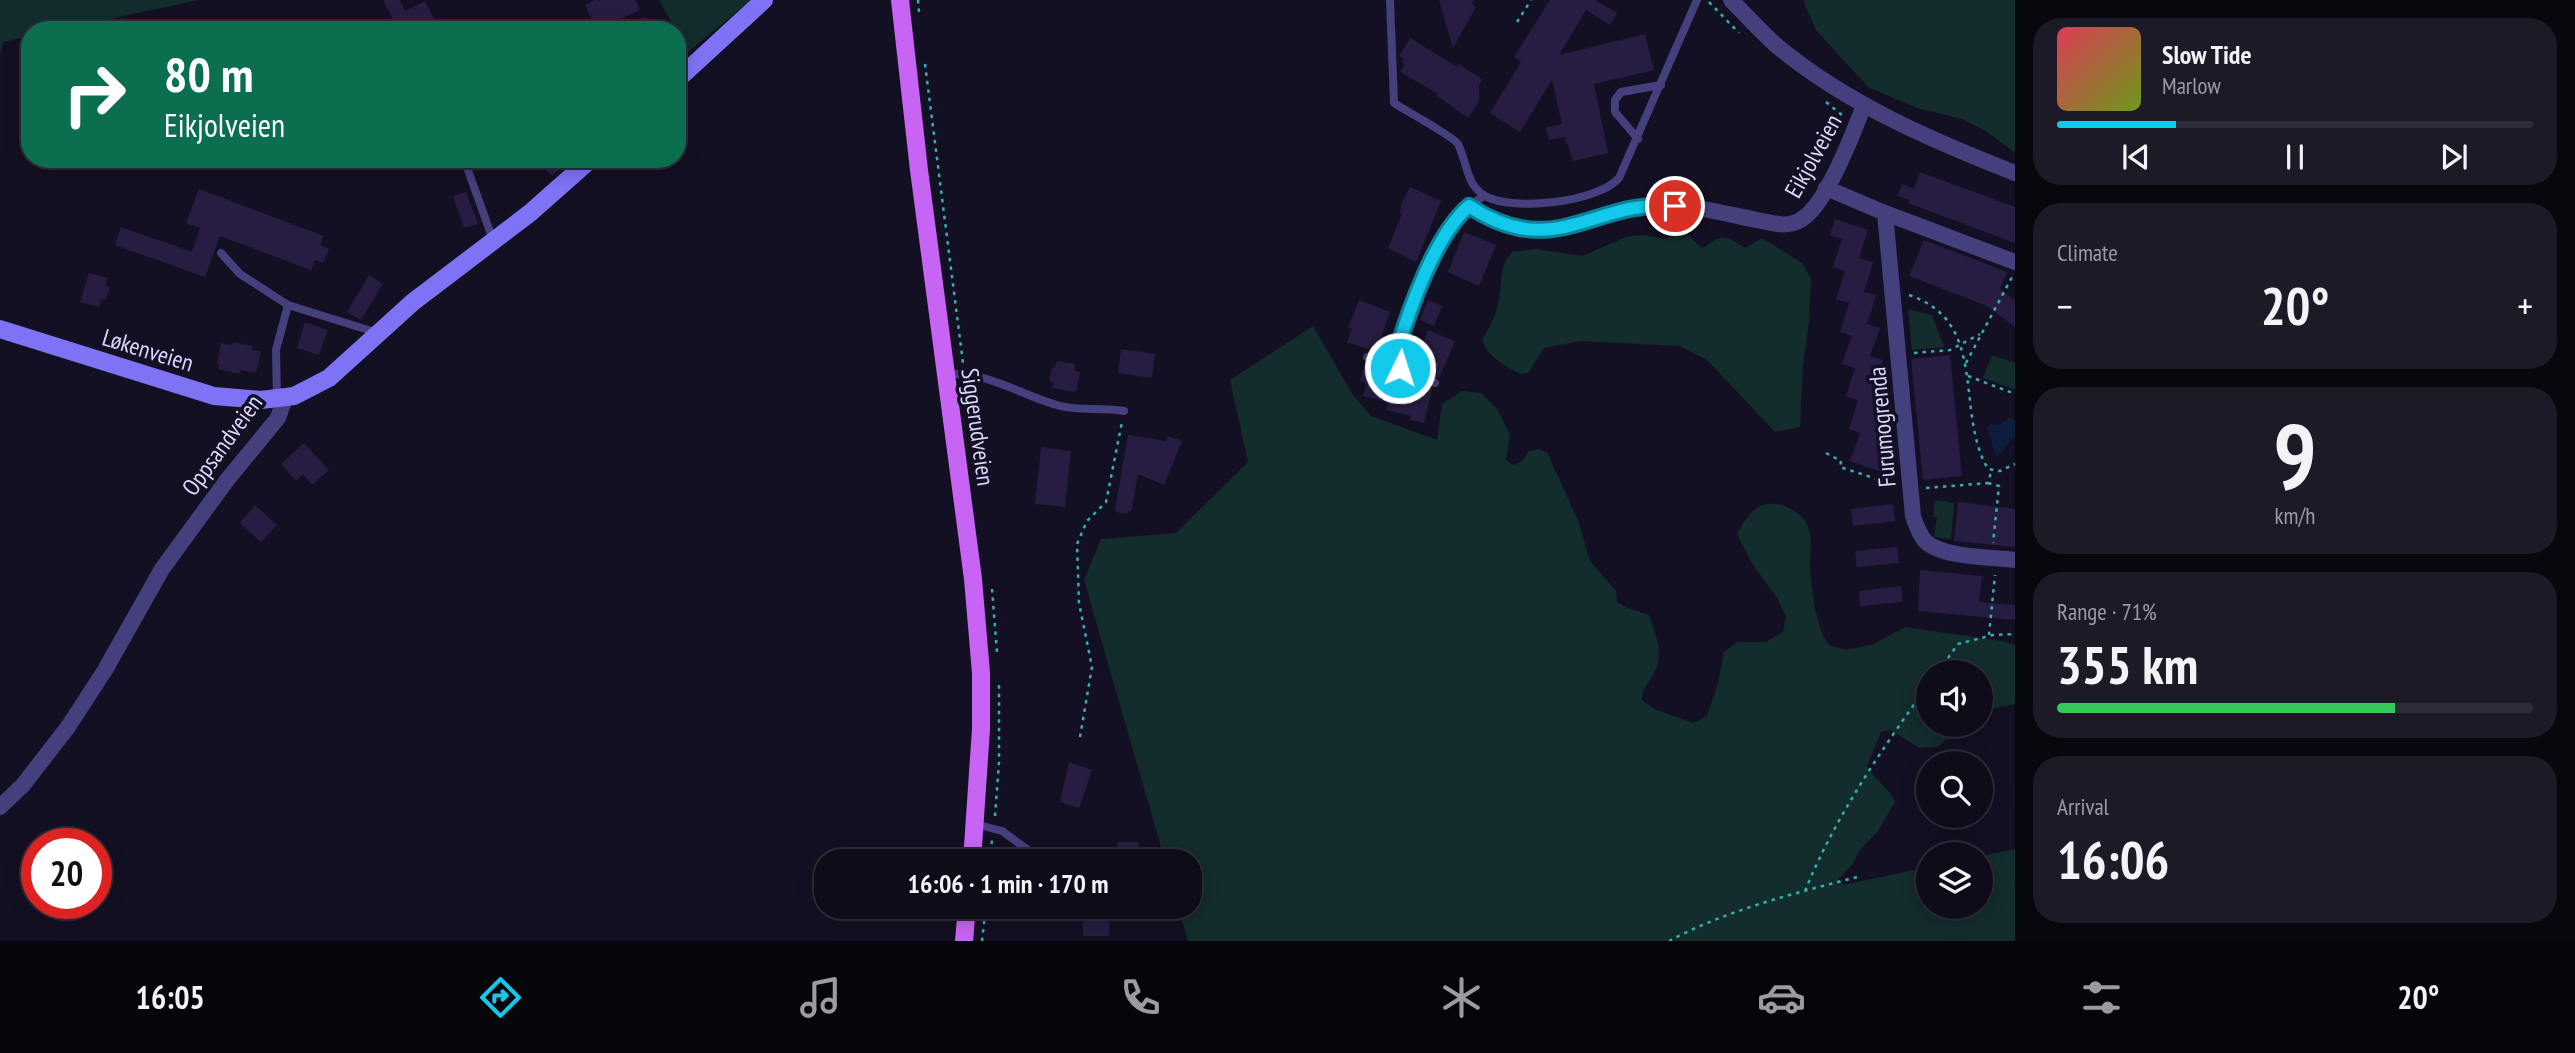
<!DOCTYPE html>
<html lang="en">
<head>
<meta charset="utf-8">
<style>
  :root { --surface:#0f0c1a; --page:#1d1a27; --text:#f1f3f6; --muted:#9b9ba2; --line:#2f2c39; --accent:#12c8eb }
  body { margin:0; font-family:"PT Sans Narrow",sans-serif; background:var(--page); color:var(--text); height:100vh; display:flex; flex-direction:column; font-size:26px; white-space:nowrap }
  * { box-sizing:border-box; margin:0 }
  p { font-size:23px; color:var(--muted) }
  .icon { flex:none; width:38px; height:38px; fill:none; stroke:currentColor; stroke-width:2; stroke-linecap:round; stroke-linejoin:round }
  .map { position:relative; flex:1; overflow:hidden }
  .drawer { display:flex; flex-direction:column; gap:18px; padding:18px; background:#08070e; width:560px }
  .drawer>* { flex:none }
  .top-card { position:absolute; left:21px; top:21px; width:665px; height:147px; border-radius:28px; box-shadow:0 4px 18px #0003,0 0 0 2px var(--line); background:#0b6e4f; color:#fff; overflow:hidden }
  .fabs { position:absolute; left:1916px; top:660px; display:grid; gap:14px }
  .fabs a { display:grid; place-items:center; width:77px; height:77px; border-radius:50%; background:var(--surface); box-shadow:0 4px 18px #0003,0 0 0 2px var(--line); font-size:35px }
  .speed { position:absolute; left:21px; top:828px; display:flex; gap:14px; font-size:35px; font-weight:700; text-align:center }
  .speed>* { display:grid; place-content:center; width:91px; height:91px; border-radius:50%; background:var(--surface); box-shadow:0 4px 18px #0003,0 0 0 2px var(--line); line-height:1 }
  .speed .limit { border:10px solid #d22; background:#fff; color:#111 }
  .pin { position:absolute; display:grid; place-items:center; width:60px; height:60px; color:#fff; margin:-30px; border:4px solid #fff; border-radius:50%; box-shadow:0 2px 7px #0007 }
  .me { position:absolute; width:77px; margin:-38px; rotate:4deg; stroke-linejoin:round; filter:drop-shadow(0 0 5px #0008) }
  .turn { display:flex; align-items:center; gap:24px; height:147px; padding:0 28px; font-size:32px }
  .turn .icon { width:91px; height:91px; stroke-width:2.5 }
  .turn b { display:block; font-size:49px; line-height:60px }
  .big { font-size:52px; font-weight:700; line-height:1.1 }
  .drawer .widget { flex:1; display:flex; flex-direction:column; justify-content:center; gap:10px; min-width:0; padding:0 24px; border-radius:28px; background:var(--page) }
  .drawer .dial { align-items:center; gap:0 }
  .dial b { font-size:91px; line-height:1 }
  .song { display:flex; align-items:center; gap:21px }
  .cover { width:84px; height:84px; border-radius:10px; background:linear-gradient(135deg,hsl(350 70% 55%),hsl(80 70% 35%)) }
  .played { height:7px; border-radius:4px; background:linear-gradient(90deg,var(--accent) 25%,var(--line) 25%) }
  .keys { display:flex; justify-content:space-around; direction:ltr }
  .heat { display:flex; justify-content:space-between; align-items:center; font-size:38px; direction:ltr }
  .charge { height:10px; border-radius:5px; background:linear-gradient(90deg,#34c759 71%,var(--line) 0) }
  .trip { position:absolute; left:814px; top:849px; width:388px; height:70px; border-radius:28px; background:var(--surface); box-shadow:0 4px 18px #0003,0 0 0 2px var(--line); font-weight:700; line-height:70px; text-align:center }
  .dock { display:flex; height:112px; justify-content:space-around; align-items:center; background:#06050a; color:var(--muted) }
  .dock .icon { width:49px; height:49px }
  .dock .on { color:var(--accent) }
  .dock b { font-size:32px; color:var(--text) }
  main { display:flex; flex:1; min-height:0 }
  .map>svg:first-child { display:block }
  .green { fill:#132c2c }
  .water { fill:#0e1c3e }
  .building { fill:#271d42 }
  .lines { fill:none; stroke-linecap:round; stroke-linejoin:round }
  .path { stroke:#38adad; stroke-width:2.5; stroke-dasharray:3.5 5; stroke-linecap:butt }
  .lane { stroke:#453f7e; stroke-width:8 }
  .street { stroke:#453f7e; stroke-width:16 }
  .secondary { stroke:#7e73f5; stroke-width:18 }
  .primary { stroke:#c764f3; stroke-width:18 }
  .route-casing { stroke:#0c8299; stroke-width:18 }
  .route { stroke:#12c8eb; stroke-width:12 }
  .labels { text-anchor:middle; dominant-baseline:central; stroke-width:7; stroke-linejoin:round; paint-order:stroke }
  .street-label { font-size:24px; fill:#dcd5fc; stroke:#141023 }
</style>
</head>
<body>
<main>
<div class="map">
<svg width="2015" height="941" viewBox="0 0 2015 941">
  <rect width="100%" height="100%" fill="#141023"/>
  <path class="green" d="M0,0H198L60,30H30V36L3,42L0,56Z
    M659,0H751L688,52Z
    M1803,0H2015V153L1986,131L1962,119L1917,108L1868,87L1816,30Z
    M1677,232C1691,231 1691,240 1702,248C1709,246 1710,241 1717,239C1727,234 1736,243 1745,248L1762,238L1802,263L1811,279L1809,321L1803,365L1800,427L1775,432L1707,360L1679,346L1580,341L1544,348L1528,373L1521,374C1506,367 1486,356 1482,339C1489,329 1495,317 1498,304C1503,286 1497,266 1513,252L1535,249L1582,256L1626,237L1641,235L1665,239Z
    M1908,309L1932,315L1944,347L1912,350Z
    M1313,326L1353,395L1371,416L1437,440L1442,404L1462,391L1481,393L1498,410L1510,435L1506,460L1513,465L1522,461L1529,451L1539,449L1547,452L1579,523L1590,561L1616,591L1617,602L1628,608L1649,615C1656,637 1665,654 1653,675C1648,684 1642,689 1642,700L1654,709L1693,723L1707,716L1718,683L1724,652L1737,642H1766L1783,632L1786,617L1778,599L1753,565L1737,534C1746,518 1755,501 1776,504C1787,505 1802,514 1807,524C1813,536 1810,554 1810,567C1811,589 1816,628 1829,645L1846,650L1874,644L1905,627L2002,641L2015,645V704L1981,711V672H1928V724L1963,725L1938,747L1920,748L1890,730L1881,732L1867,766C1875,780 1888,787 1895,802L1878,831L1860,850L1851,866L1838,879L1843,885L1928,867V906H1981V856L2015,849V941H1188L1178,907L1190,906V861H1165L1084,580L1101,539L1176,533L1248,462L1230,380Z
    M1992,355L2015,363V390L1983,378Z
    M1935,500L1954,503L1951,539L1934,537L1937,517H1933Z"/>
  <path class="water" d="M2010,417L2015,421V436L1997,457L1986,427L1991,424L1999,425Z"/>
  <path class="building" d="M383,0H400L405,11L425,1L434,19L415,30L410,21L397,28Z
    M595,0H635L640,10L597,30L585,5Z
    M1439,0H1474L1472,4L1476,7L1453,48Z
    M1550,0H1595L1617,13L1610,25L1586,10L1559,55L1645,34L1654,70L1594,84L1608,153L1573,161L1565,137L1549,140L1546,127L1562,124L1552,80L1520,132L1490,113L1521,62L1514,57Z
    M1410,38L1459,68L1458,64L1482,79L1479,85V102L1468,118L1437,96L1438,94L1400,72L1405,64L1402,62L1404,59L1399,56Z
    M549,159H571L552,176L542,166Z
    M1920,172L2015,207V243L1908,203L1909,200L1898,196L1902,184L1914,189Z
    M1410,187L1441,201L1416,262L1388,248L1402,214L1400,213L1401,205Z
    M199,189L324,236L320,245L329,249L323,263L315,260L311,270L220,236L205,277L115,245L121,227L192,252L200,228L186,223Z
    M466,192L478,224L464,228L453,196Z
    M1835,219L1868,230L1859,258L1873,262L1864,292L1876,295L1867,324L1880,328L1870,356L1883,360L1874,389L1886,393L1876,421L1889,425L1879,454L1895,460L1890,475L1850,461L1860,433L1849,429L1858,400L1846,396L1855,368L1842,364L1852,336L1840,332L1849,303L1836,299L1845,271L1833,267L1842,239L1830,235Z
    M1464,232L1496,245L1479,286L1448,272Z
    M1924,240L2007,272L2000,289L2015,300V327L1987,306L1909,276Z
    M89,273L108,278L105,285L110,287L106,300L101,299L99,307L80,302Z
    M369,275L383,284L361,320L347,312Z
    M1359,300L1390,312L1376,352L1347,342L1352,329L1348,327Z
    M1428,300L1442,306L1434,326L1420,320Z
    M305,322L328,330L319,355L297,348Z
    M1428,330L1455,341L1439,378L1407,364L1413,350L1419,352Z
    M233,342L253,346L252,350L261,351L256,373L241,370L240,374L218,369L219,365L217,364L221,343L232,345Z
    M1121,349L1155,354L1152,378L1118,373Z
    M1950,355L1962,476L1923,480L1911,359Z
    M1057,361L1075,364L1074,371L1080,372L1076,392L1052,388L1053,382L1049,381L1052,368H1055Z
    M1364,365L1394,371L1432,389L1424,423L1410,420L1411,416L1386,410L1388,403L1363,396L1366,384L1360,381Z
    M1128,435L1166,441L1168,436L1182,441L1164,485L1138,474L1131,512L1128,511V514L1116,512L1115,509Z
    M304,443L329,470L312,485L303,474L296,481L281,464Z
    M1041,447L1071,451L1065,507L1035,504Z
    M1958,502L2015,509V547L1954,541Z
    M1893,504L1895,521L1853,526L1851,509Z
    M255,505L277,525L261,542L240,523Z
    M1897,547L1899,563L1857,567L1855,551Z
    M1920,570L1982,576L1979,602L2015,605V620L1918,611Z
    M1901,586L1902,602L1860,606L1859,591Z
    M1069,762L1092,770L1079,808L1060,802Z
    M1117,842H1139V861H1123V855H1117Z
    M1082,912L1103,914L1109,912V936H1083Z"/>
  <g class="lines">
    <path class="path" d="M918,0L919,12
      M1709,2L1739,33
      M1517,22L1531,0
      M925,64L963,363
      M1826,102L1843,116
      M1909,295C1990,322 1954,412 1988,469L2000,471L2015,464
      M1914,353L1950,350L1980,334
      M1966,363L2012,277
      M1968,376L2015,394
      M966,387L971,426
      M1826,453L1841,461L1840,467L1895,485
      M1988,483L1999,486L1993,543
      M1926,488L1988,483L1991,472
      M992,589L997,652
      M1989,635L1995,575
      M1938,672L1958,644L1993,635L2015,634
      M1080,737L1092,667L1079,603L1077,544L1087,521L1106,502L1122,422
      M995,816L999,762V683
      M990,861L992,840
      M1805,891C1835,817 1882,749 1928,685
      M982,941L986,906
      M1669,941C1729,909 1796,893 1861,876"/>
    <path class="lane" d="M1390,0L1394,103C1406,111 1453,136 1458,144C1467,162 1466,185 1485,196C1513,212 1598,202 1619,178L1697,0
      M624,30C637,22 648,18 660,30
      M677,56L687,71
      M1638,139L1615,112V100L1621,92L1661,85
      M464,159L493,240
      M221,253L240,274L288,305L378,333
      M1367,357L1383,361L1396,359
      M946,374C991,372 1019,395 1060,406C1080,411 1103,407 1124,411
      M1435,383L1400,368L1397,364L1396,354C1407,314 1430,252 1455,220C1463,210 1474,202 1484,196
      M277,399L276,350L288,305
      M975,824L1002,831L1043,861
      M1100,906L1103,908"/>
    <path class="street" d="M1731,0C1746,15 1761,32 1777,46C1847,104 1931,140 2015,173
      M1826,188L1885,213L2015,262
      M1470,206C1547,258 1581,210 1655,205C1693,203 1740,218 1778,224C1792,226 1803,221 1812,210C1832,188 1853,134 1864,105
      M1885,213L1913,516C1916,525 1919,534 1925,541C1942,558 1991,557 2015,560
      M0,807L23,785L68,727L105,670L162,569L227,480L278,418L285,398"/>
    <path class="secondary" d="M677,80L764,0
      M0,329L214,396L261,400L294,396L329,378L413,302L530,213L591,159"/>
    <path class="primary" d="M900,0L919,170L973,579L981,673V729L972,861
      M964,941L967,906"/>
  </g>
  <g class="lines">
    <g class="route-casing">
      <path id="route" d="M1400,368L1396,364V354C1409,310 1435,235 1469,206C1555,263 1594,199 1675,206"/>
    </g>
    <use href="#route" class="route"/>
  </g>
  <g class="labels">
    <g class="street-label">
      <text transform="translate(1813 156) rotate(-61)">Eikjolveien</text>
      <text transform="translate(148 350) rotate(17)">Løkenveien</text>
      <text transform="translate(978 427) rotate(82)">Siggerudveien</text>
      <text transform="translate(1882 427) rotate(-95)">Furumogrenda</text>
      <text transform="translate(222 445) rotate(-54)">Oppsandveien</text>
    </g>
  </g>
</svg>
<div class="fabs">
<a><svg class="icon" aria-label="sound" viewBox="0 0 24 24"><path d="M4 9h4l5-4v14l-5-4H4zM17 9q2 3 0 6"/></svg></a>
<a><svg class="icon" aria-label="search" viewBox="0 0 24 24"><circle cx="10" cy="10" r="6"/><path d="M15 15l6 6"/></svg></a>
<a><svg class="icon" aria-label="layers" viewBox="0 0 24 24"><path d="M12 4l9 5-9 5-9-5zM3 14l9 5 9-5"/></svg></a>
</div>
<div class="speed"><div class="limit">20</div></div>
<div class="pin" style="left:1675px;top:206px;background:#d93025"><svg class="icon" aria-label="arrive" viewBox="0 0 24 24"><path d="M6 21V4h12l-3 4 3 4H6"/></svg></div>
<svg class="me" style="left:1400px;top:368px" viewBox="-20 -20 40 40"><circle r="17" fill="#12c8eb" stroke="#fff" stroke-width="3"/><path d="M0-11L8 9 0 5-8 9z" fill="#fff"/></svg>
<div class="trip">16:06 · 1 min · 170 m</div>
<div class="top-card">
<div class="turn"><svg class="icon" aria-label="right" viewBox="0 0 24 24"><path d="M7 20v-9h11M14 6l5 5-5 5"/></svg><div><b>80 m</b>Eikjolveien</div></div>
</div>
</div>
<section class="drawer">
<div class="widget">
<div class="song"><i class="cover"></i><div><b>Slow Tide</b><p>Marlow</p></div></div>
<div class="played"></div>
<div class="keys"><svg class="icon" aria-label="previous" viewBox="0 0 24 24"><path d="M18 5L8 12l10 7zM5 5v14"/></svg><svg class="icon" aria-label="pause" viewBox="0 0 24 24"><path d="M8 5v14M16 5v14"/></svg><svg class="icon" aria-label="next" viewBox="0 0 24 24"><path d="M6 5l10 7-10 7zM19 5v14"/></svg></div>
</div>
<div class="widget"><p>Climate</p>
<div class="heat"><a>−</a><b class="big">20°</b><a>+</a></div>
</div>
<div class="widget dial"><b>9</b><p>km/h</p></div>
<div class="widget"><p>Range · 71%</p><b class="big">355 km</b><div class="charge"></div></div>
<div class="widget"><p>Arrival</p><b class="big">16:06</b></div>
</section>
</main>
<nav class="dock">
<b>16:05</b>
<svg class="icon on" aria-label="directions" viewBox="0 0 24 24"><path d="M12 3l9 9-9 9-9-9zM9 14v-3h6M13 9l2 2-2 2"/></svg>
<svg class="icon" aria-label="music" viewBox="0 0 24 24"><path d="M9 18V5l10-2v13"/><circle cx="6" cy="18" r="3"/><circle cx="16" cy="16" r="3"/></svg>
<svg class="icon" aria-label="phone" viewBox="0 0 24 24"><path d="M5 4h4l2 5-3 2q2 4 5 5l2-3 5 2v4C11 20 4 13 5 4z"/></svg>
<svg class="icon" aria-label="climate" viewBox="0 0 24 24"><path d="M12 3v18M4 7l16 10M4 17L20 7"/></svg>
<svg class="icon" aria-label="car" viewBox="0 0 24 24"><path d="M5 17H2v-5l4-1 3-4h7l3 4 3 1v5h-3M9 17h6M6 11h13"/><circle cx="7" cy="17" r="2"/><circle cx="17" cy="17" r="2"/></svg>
<svg class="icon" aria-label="filters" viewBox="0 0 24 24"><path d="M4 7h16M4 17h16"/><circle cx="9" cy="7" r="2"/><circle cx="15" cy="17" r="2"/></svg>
<b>20°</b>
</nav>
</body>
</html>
